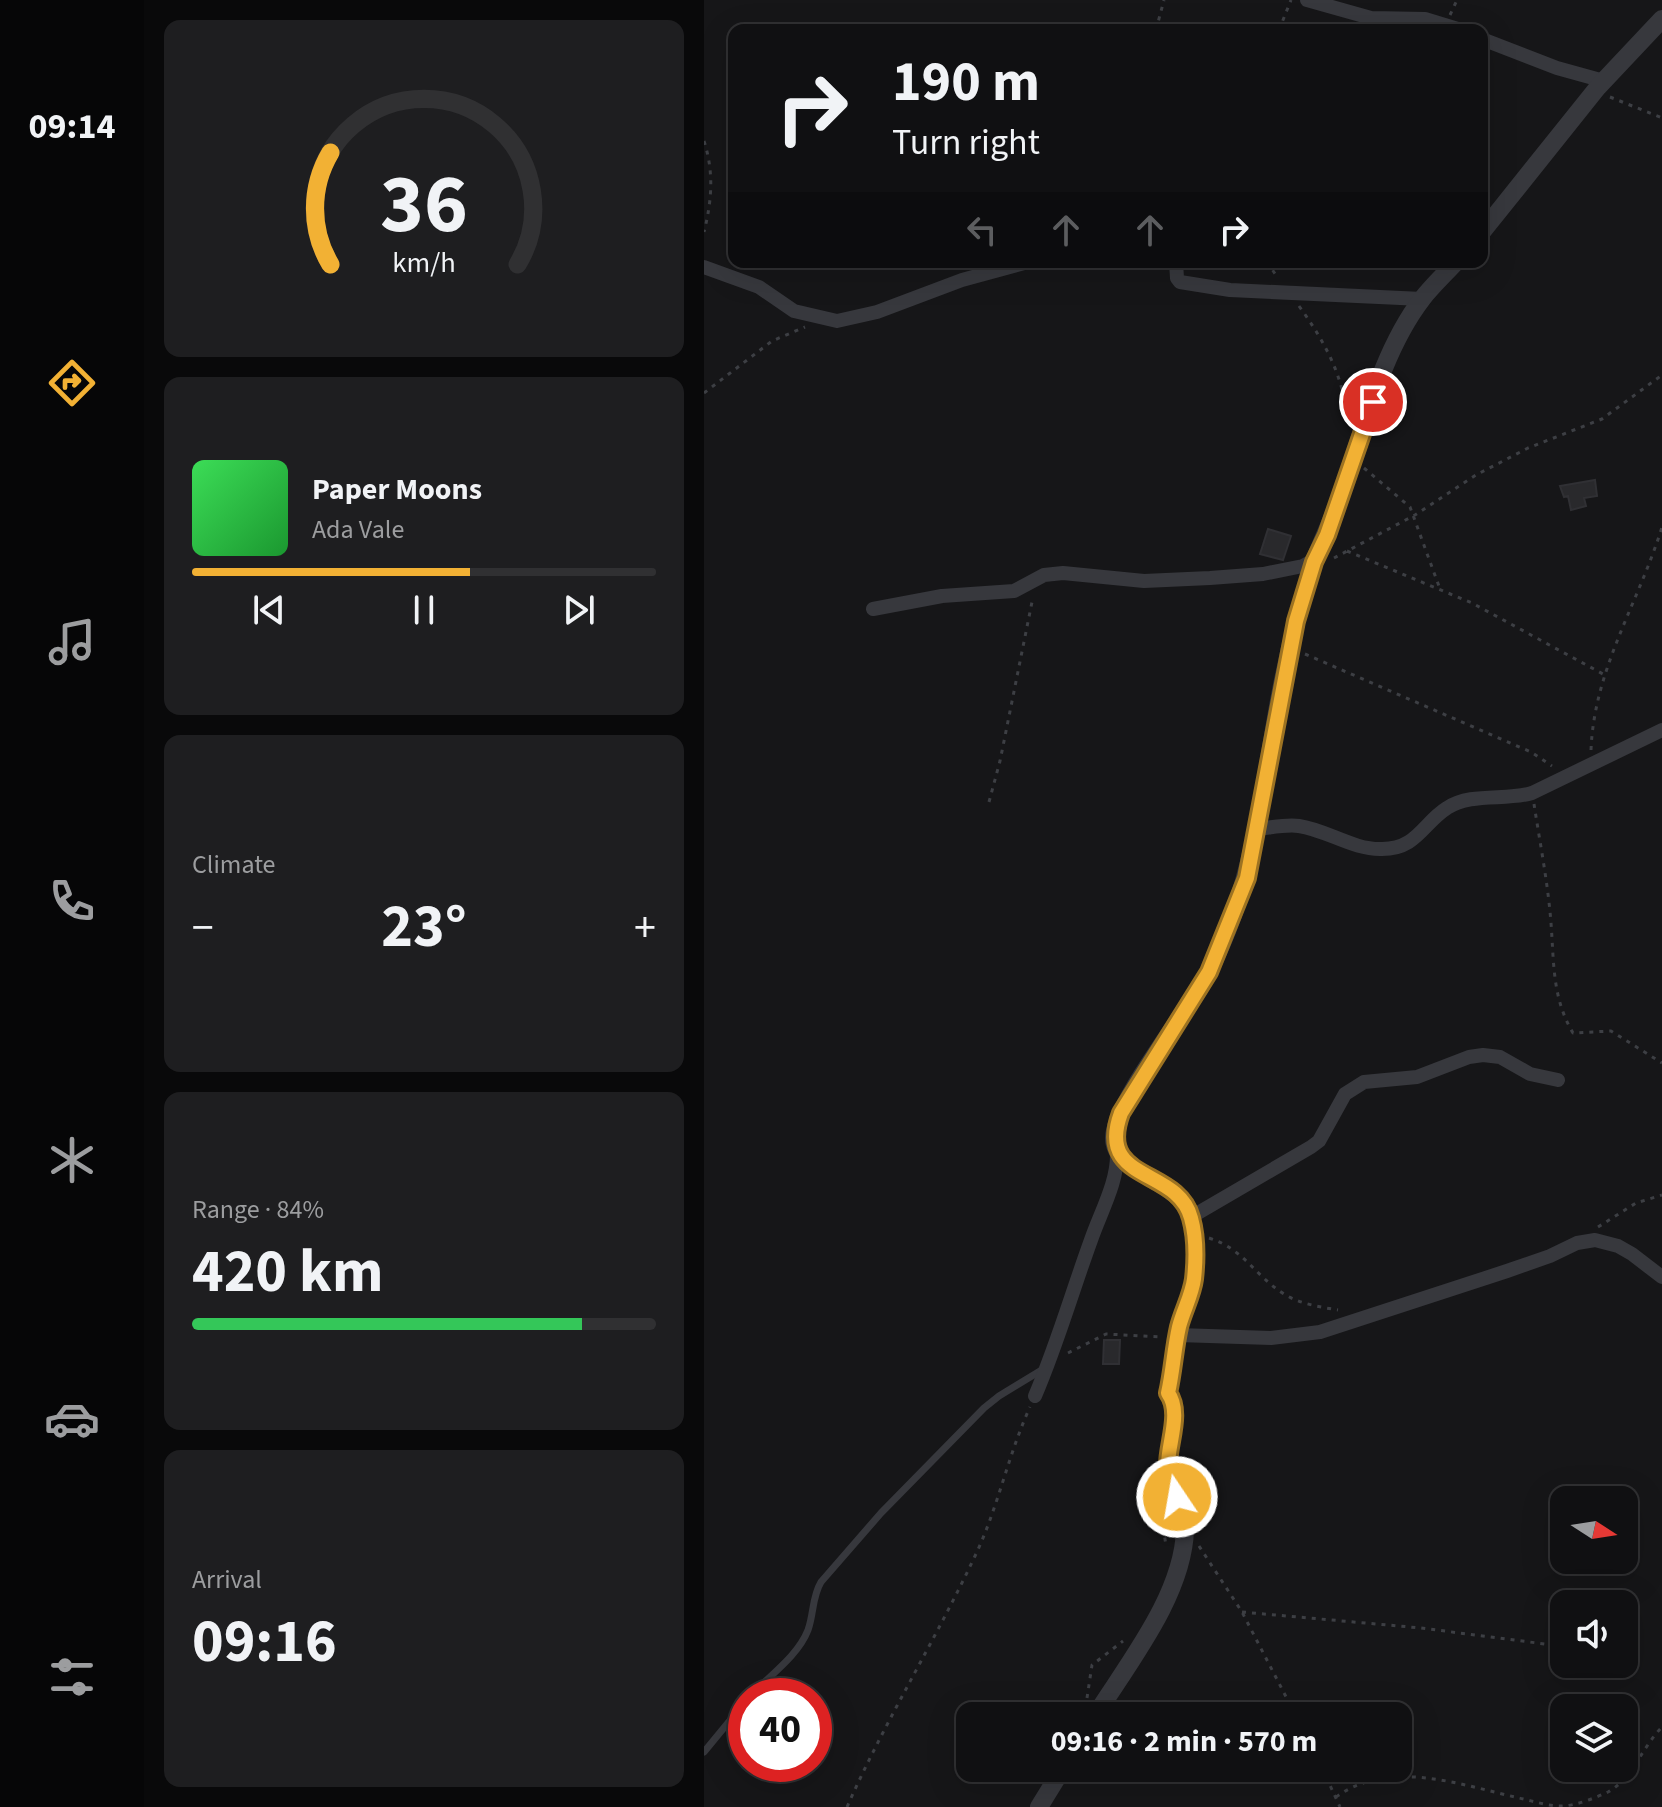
<!DOCTYPE html>
<html lang="en">
<head>
<meta charset="utf-8">
<style>
  :root { --surface:#101012; --page:#1e1e20; --text:#f1f3f6; --muted:#9c9d9f; --line:#303032; --accent:#f2b134 }
  body { margin:0; font-family:"Source Sans 3",sans-serif; background:var(--page); color:var(--text); height:100vh; display:flex; flex-direction:column; font-size:30px; white-space:nowrap }
  * { box-sizing:border-box; margin:0 }
  p { font-size:26px; color:var(--muted) }
  .icon { flex:none; width:44px; height:44px; fill:none; stroke:currentColor; stroke-width:2; stroke-linecap:round; stroke-linejoin:round }
  .map { position:relative; flex:1; overflow:hidden }
  .drawer { display:flex; flex-direction:column; gap:20px; padding:20px; background:#09090a; width:560px }
  .drawer>* { flex:none }
  .hud { position:absolute; left:24px; top:24px; width:760px; height:244px; border-radius:16px; box-shadow:0 8px 32px #0002,0 0 0 2px var(--line); background:#101012; color:var(--text); overflow:hidden }
  .needle { width:52px; rotate:102deg }
  .tools { position:absolute; left:846px; top:1486px; display:grid; gap:16px }
  .tools a { display:grid; place-items:center; width:88px; height:88px; border-radius:16px; background:var(--surface); box-shadow:0 8px 32px #0002,0 0 0 2px var(--line); font-size:40px }
  .speed { position:absolute; left:24px; top:1678px; display:flex; gap:16px; font-size:40px; font-weight:700; text-align:center }
  .speed>* { display:grid; place-content:center; width:104px; height:104px; border-radius:50%; background:var(--surface); box-shadow:0 8px 32px #0002,0 0 0 2px var(--line); line-height:1 }
  .speed .limit { border:12px solid #d22; background:#fff; color:#111 }
  .pin { position:absolute; display:grid; place-items:center; width:68px; height:68px; color:#fff; margin:-34px; border:4px solid #fff; border-radius:50%; box-shadow:0 2px 8px #0007 }
  .me { position:absolute; width:88px; margin:-44px; rotate:348deg; stroke-linejoin:round; filter:drop-shadow(0 0 6px #0008) }
  .turn { display:flex; align-items:center; gap:28px; height:168px; padding:0 32px; font-size:36px }
  .turn .icon { width:104px; height:104px; stroke-width:2.5 }
  .turn b { display:block; font-size:56px; line-height:68px }
  .lanes { display:flex; align-items:center; height:76px; padding:0 32px; background:#0003; justify-content:center; gap:40px; direction:ltr }
  .lanes .off { opacity:.35 }
  .big { font-size:60px; font-weight:700; line-height:1.1 }
  .drawer .tile { flex:1; display:flex; flex-direction:column; justify-content:center; gap:12px; min-width:0; padding:0 28px; border-radius:16px; background:var(--page) }
  .drawer .dial { align-items:center; gap:0 }
  .dial svg { height:208px; overflow:visible; fill:none; stroke:var(--line); stroke-width:7; stroke-linecap:round; text-anchor:middle }
  .dial text { fill:var(--text); stroke:none }
  .song { display:flex; align-items:center; gap:24px }
  .cover { width:96px; height:96px; border-radius:12px; background:linear-gradient(135deg,hsl(130 70% 55%),hsl(130 70% 35%)) }
  .played { height:8px; border-radius:4px; background:linear-gradient(90deg,var(--accent) 60%,var(--line) 60%) }
  .keys { display:flex; justify-content:space-around; direction:ltr }
  .heat { display:flex; justify-content:space-between; align-items:center; font-size:44px; direction:ltr }
  .charge { height:12px; border-radius:6px; background:linear-gradient(90deg,#34c759 84%,var(--line) 0) }
  .trip { position:absolute; left:252px; top:1702px; width:456px; height:80px; border-radius:16px; background:var(--surface); box-shadow:0 8px 32px #0002,0 0 0 2px var(--line); font-weight:700; line-height:80px; text-align:center }
  main { display:flex; flex:1; min-height:0 }
  .tabs { display:flex; flex-direction:column; width:144px; justify-content:space-around; align-items:center; background:#060607; color:var(--muted) }
  .tabs .icon { width:56px; height:56px }
  .tabs .current { color:var(--accent) }
  .tabs b { font-size:36px; color:var(--text) }
  .map>svg:first-child { display:block }
  .building { fill:#29292c; stroke:#303034; stroke-width:2 }
  .lines { fill:none; stroke-linecap:round; stroke-linejoin:round }
  .path { stroke:#3d3f44; stroke-width:3; stroke-dasharray:4 6; stroke-linecap:butt }
  .service { stroke:#37383d; stroke-width:7 }
  .minor { stroke:#37383d; stroke-width:14 }
  .tertiary { stroke:#37383d; stroke-width:18 }
  .route-casing { stroke:#9d7322; stroke-width:20 }
  .route { stroke:#f2b134; stroke-width:14 }
</style>
</head>
<body>
<main>
<nav class="tabs">
<b>09:14</b>
<svg class="icon current" aria-label="directions" viewBox="0 0 24 24"><path d="M12 3l9 9-9 9-9-9zM9 14v-3h6M13 9l2 2-2 2"/></svg>
<svg class="icon" aria-label="music" viewBox="0 0 24 24"><path d="M9 18V5l10-2v13"/><circle cx="6" cy="18" r="3"/><circle cx="16" cy="16" r="3"/></svg>
<svg class="icon" aria-label="phone" viewBox="0 0 24 24"><path d="M5 4h4l2 5-3 2q2 4 5 5l2-3 5 2v4C11 20 4 13 5 4z"/></svg>
<svg class="icon" aria-label="climate" viewBox="0 0 24 24"><path d="M12 3v18M4 7l16 10M4 17L20 7"/></svg>
<svg class="icon" aria-label="car" viewBox="0 0 24 24"><path d="M5 17H2v-5l4-1 3-4h7l3 4 3 1v5h-3M9 17h6M6 11h13"/><circle cx="7" cy="17" r="2"/><circle cx="17" cy="17" r="2"/></svg>
<svg class="icon" aria-label="filters" viewBox="0 0 24 24"><path d="M4 7h16M4 17h16"/><circle cx="9" cy="7" r="2"/><circle cx="15" cy="17" r="2"/></svg>
</nav>
<section class="drawer">
<div class="tile dial"><svg viewBox="0 0 100 80">
<path d="M14 69A42 42 0 1 1 86 69"/>
<path d="M14 69A42 42 0 0 1 14 26" stroke="#f2b134"/>
<text x="50" y="56" font-size="32" font-weight="700">36</text>
<text x="50" y="72" font-size="11">km/h</text>
</svg></div>
<div class="tile">
<div class="song"><i class="cover"></i><div><b>Paper Moons</b><p>Ada Vale</p></div></div>
<div class="played"></div>
<div class="keys"><svg class="icon" aria-label="previous" viewBox="0 0 24 24"><path d="M18 5L8 12l10 7zM5 5v14"/></svg><svg class="icon" aria-label="pause" viewBox="0 0 24 24"><path d="M8 5v14M16 5v14"/></svg><svg class="icon" aria-label="next" viewBox="0 0 24 24"><path d="M6 5l10 7-10 7zM19 5v14"/></svg></div>
</div>
<div class="tile"><p>Climate</p>
<div class="heat"><a>−</a><b class="big">23°</b><a>+</a></div>
</div>
<div class="tile"><p>Range · 84%</p><b class="big">420 km</b><div class="charge"></div></div>
<div class="tile"><p>Arrival</p><b class="big">09:16</b></div>
</section>
<div class="map">
<svg width="958" height="1807" viewBox="0 0 958 1807">
  <rect width="100%" height="100%" fill="#161618"/>
  <path class="building" d="M891,480L893,496L880,498L882,506L867,510L864,496L860,497L856,486Z
    M564,529L587,536L579,560L556,554Z
    M400,1340H416L415,1364H399Z"/>
  <g class="lines">
    <path class="path" d="M746,15L753,0
      M452,30L460,0
      M575,30L587,0
      M906,97L958,118
      M0,141C10,172 8,200 0,232
      M563,262L574,278
      M595,306C621,342 641,378 643,423
      M0,393L68,341L101,327
      M660,468L706,507L736,589
      M643,551L768,603L899,674
      M630,558L711,515L772,475L824,448L898,419L958,375
      M601,654L827,752L848,766
      M887,750C890,669 935,602 958,527
      M285,802L296,761L329,597
      M830,804C836,843 844,884 847,923C850,962 848,998 869,1033L907,1031L958,1063
      M894,1227L932,1203L958,1195
      M505,1238C540,1249 551,1276 580,1294C596,1304 616,1307 634,1310
      M364,1353L402,1334L459,1337
      M455,1498L462,1546
      M495,1546L538,1612L592,1716
      M538,1612L717,1628L841,1644
      M383,1698L388,1665L419,1641
      M618,1768L636,1807
      M632,1797C686,1758 757,1785 815,1798C829,1801 843,1806 857,1806C871,1806 891,1798 904,1792C927,1780 939,1746 958,1727
      M143,1807C181,1721 231,1641 271,1556C294,1508 304,1455 326,1407"/>
    <path class="service" d="M46,1696C65,1676 94,1656 104,1630C110,1613 108,1597 117,1582L177,1513L280,1408L295,1396L341,1368
      M0,1752L42,1701"/>
    <path class="minor" d="M603,0L667,18L721,19L757,30
      M778,39L853,68L900,81
      M472,262L473,278L476,282L526,290L718,299
      M0,267L55,287L90,311L133,321L173,312L258,280L324,262
      M169,609L238,596L310,591L340,575L359,573L440,581L506,578L559,574L599,566L612,559
      M552,829C565,828 582,824 595,826C623,830 649,850 678,849C713,849 719,823 743,808C767,792 802,801 828,793L958,730
      M487,1217L607,1147L615,1141L641,1094L660,1082L713,1077L765,1057L779,1055L796,1057L826,1074L854,1080
      M474,1335L567,1338L616,1332L803,1271L846,1256L873,1243L891,1240L914,1246L928,1254L958,1277
      M331,1396C353,1345 368,1292 387,1240C397,1211 414,1182 413,1152"/>
    <path class="tertiary" d="M778,232L894,87L958,19
      M391,1716C425,1662 479,1595 481,1530C482,1508 464,1487 464,1465C464,1443 478,1412 464,1393C469,1372 470,1352 474,1332C477,1315 485,1300 489,1284C493,1267 492,1225 484,1209C469,1181 410,1171 410,1138C410,1107 472,1026 490,997C506,973 518,945 528,918C556,842 563,759 579,680C587,641 597,602 609,565C617,541 629,519 637,495C660,430 676,354 718,299C728,286 741,274 752,262
      M335,1807L359,1768"/>
  </g>
  <g class="lines">
    <g class="route-casing">
      <path id="route" d="M473,1497C469,1487 464,1475 464,1465C464,1443 478,1412 464,1393C469,1371 470,1349 475,1327C479,1311 488,1295 490,1279C492,1261 492,1236 487,1218C474,1167 391,1183 417,1113L505,972L543,878L592,621L610,562L623,535L669,402"/>
    </g>
    <use href="#route" class="route"/>
  </g>
</svg>
<div class="tools">
<a><svg class="needle" viewBox="-14 -14 28 28"><path d="M0-13l5 13h-10z" fill="#e53935"/><path d="M0 13l5-13h-10z" fill="#9c9d9f"/></svg></a>
<a><svg class="icon" aria-label="sound" viewBox="0 0 24 24"><path d="M4 9h4l5-4v14l-5-4H4zM17 9q2 3 0 6"/></svg></a>
<a><svg class="icon" aria-label="layers" viewBox="0 0 24 24"><path d="M12 4l9 5-9 5-9-5zM3 14l9 5 9-5"/></svg></a>
</div>
<div class="speed"><div class="limit">40</div></div>
<div class="pin" style="left:669px;top:402px;background:#d93025"><svg class="icon" aria-label="arrive" viewBox="0 0 24 24"><path d="M6 21V4h12l-3 4 3 4H6"/></svg></div>
<svg class="me" style="left:473px;top:1497px" viewBox="-20 -20 40 40"><circle r="17" fill="#f2b134" stroke="#fff" stroke-width="3"/><path d="M0-11L8 9 0 5-8 9z" fill="#fff"/></svg>
<div class="trip">09:16 · 2 min · 570 m</div>
<div class="hud">
<div class="turn"><svg class="icon" aria-label="right" viewBox="0 0 24 24"><path d="M7 20v-9h11M14 6l5 5-5 5"/></svg><div><b>190 m</b>Turn right</div></div>
<div class="lanes"><svg class="icon off" aria-label="left" viewBox="0 0 24 24"><path d="M17 20v-9H6M10 6l-5 5 5 5"/></svg><svg class="icon off" aria-label="ahead" viewBox="0 0 24 24"><path d="M12 20V5M6 11l6-6 6 6"/></svg><svg class="icon off" aria-label="ahead" viewBox="0 0 24 24"><path d="M12 20V5M6 11l6-6 6 6"/></svg><svg class="icon" aria-label="right" viewBox="0 0 24 24"><path d="M7 20v-9h11M14 6l5 5-5 5"/></svg></div>
</div>
</div>
</main>
</body>
</html>
